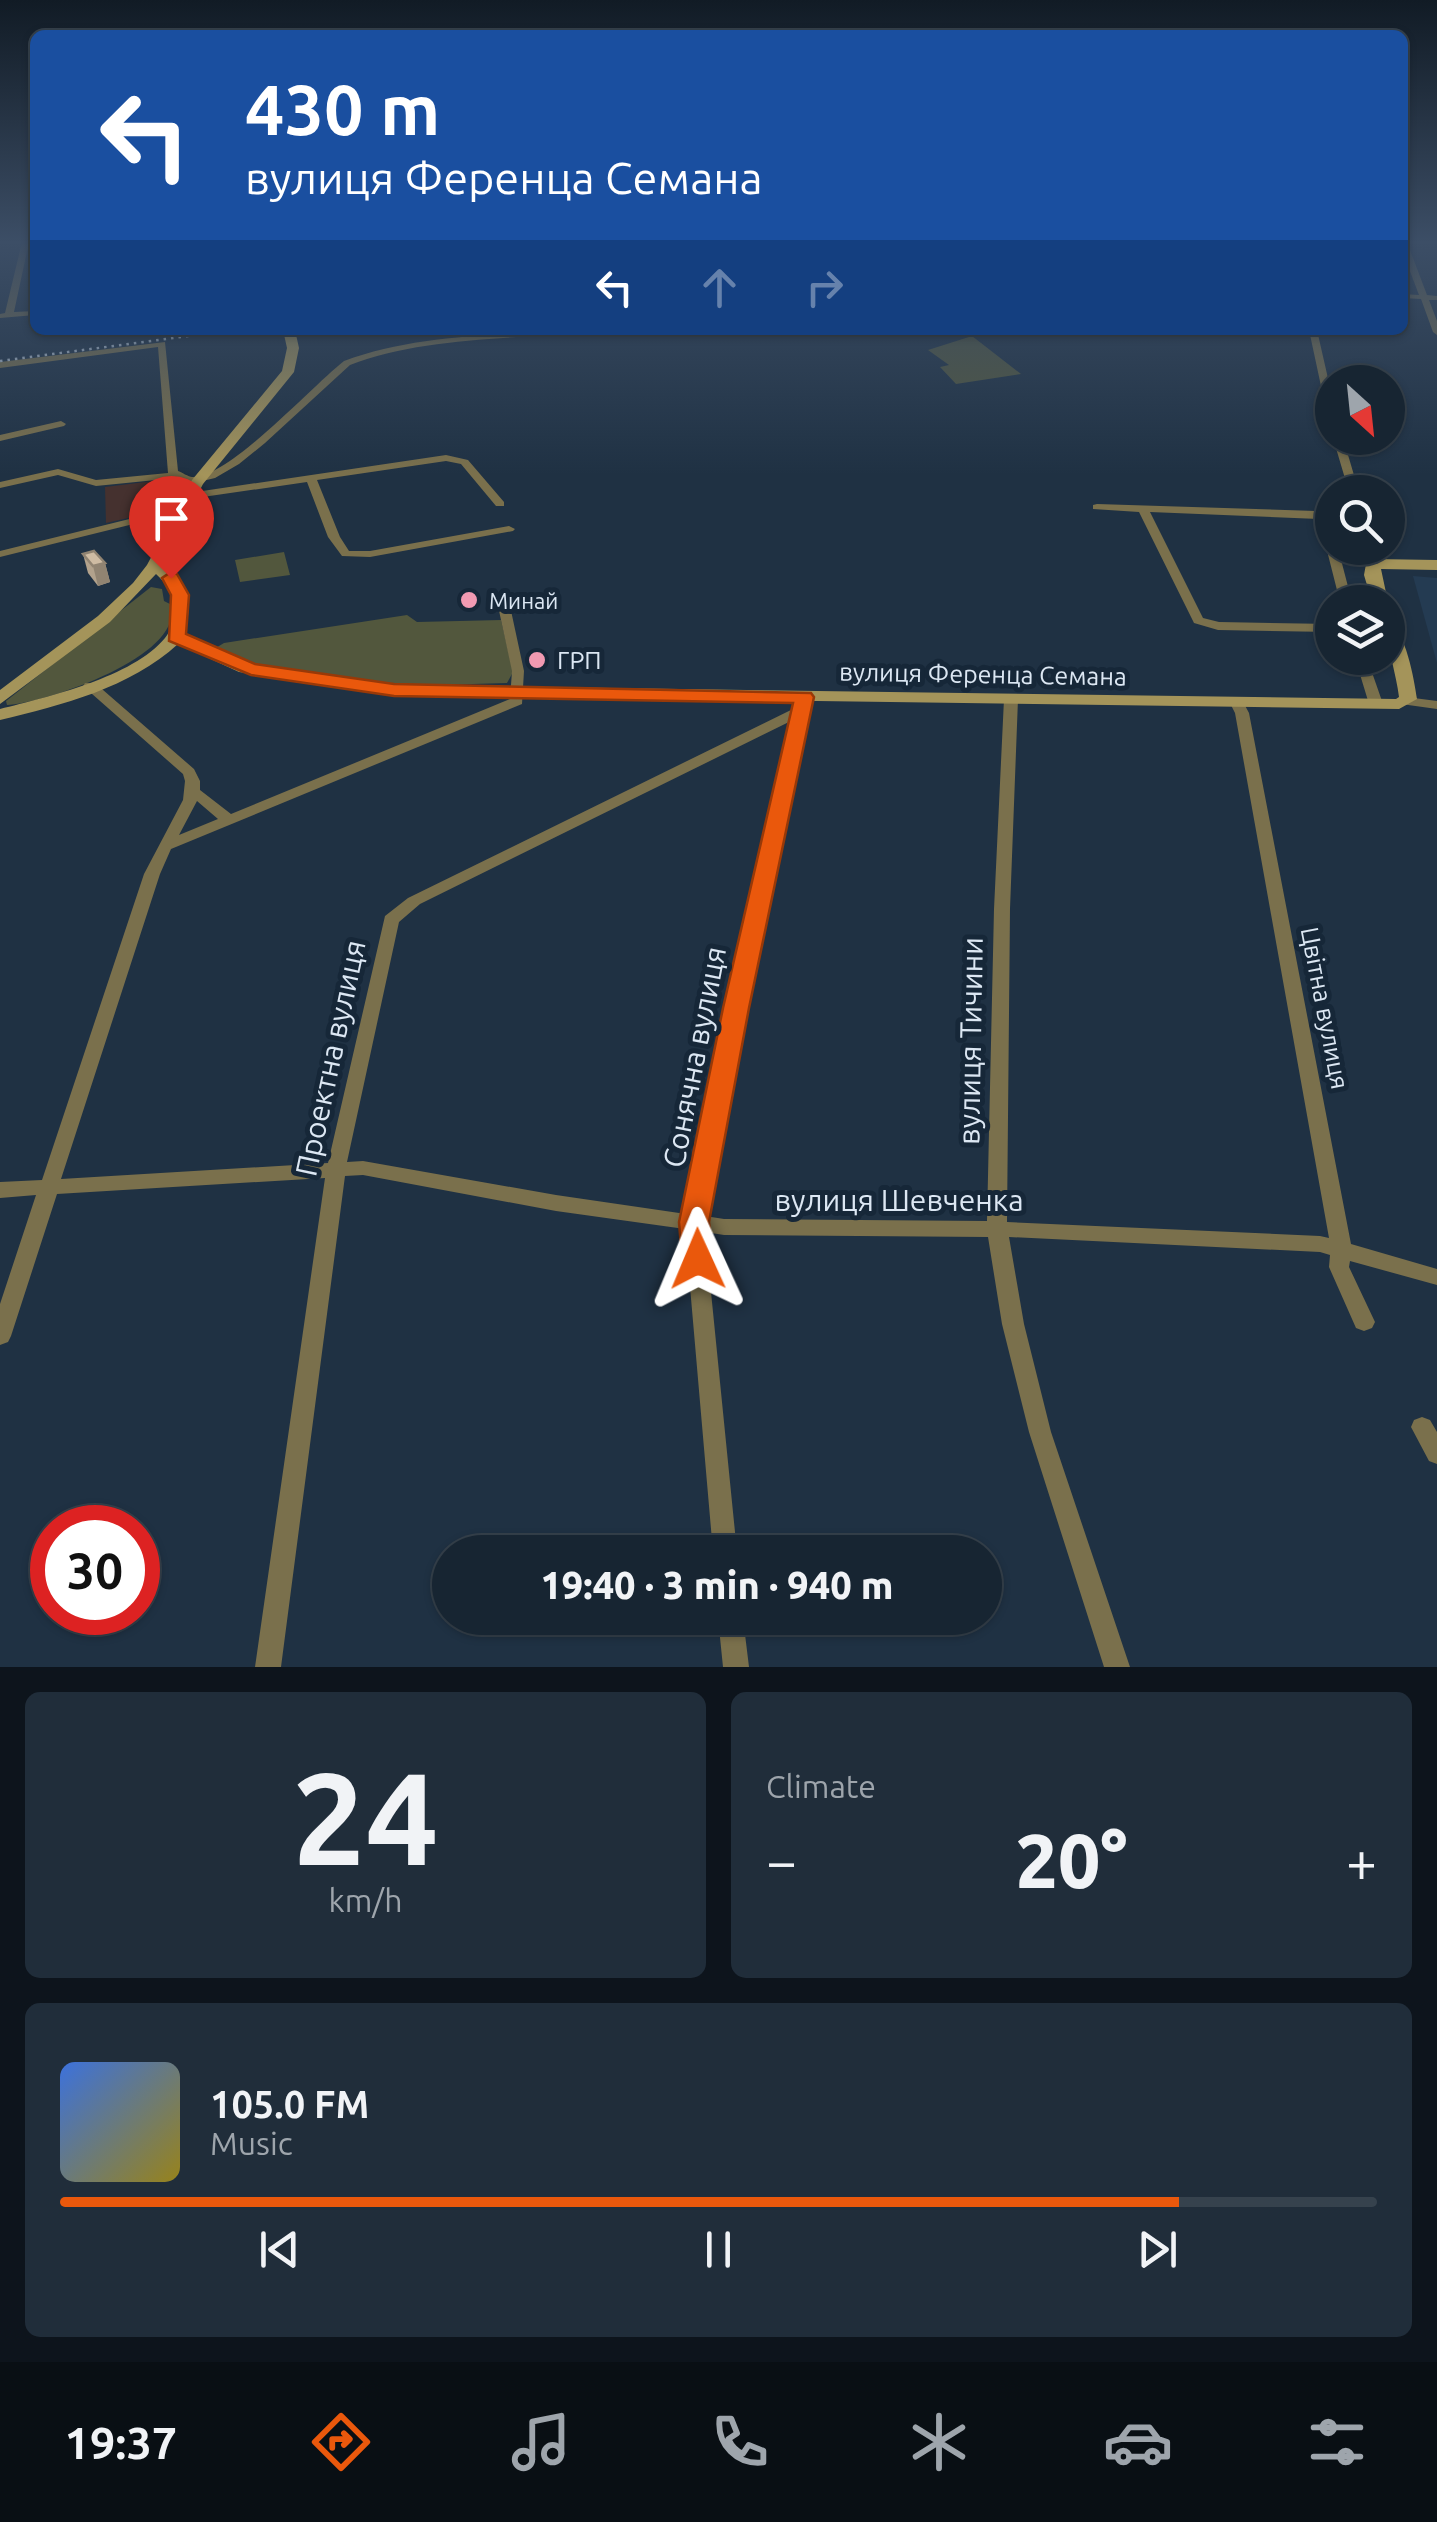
<!DOCTYPE html>
<html lang="en">
<head>
<meta charset="utf-8">
<style>
  :root { --surface:#172532; --page:#202d3a; --text:#f1f3f6; --muted:#9ea5ac; --line:#36424d; --accent:#ea580c }
  body { margin:0; font-family:Ubuntu,sans-serif; background:var(--page); color:var(--text); height:100vh; display:flex; flex-direction:column; font-size:38px; white-space:nowrap }
  * { box-sizing:border-box; margin:0 }
  p { font-size:32px; color:var(--muted) }
  .icon { flex:none; width:55px; height:55px; fill:none; stroke:currentColor; stroke-width:2; stroke-linecap:round; stroke-linejoin:round }
  .map { position:relative; height:1667px; overflow:hidden }
  .drawer { display:flex; flex-direction:column; gap:25px; padding:25px; background:#0d141c; flex:1 }
  .drawer>* { flex:none }
  .hud { position:absolute; left:30px; top:30px; width:1378px; height:305px; border-radius:15px; box-shadow:0 2px 8px #0004,0 0 0 2px var(--line); background:#1a4fa0; color:#fff; overflow:hidden }
  .needle { width:65px; rotate:153deg }
  .tools { position:absolute; left:1315px; top:365px; display:grid; gap:20px }
  .tools a { display:grid; place-items:center; width:90px; height:90px; border-radius:50%; background:var(--surface); box-shadow:0 2px 8px #0004,0 0 0 2px var(--line); font-size:50px }
  .speed { position:absolute; left:30px; top:1505px; display:flex; gap:20px; font-size:50px; font-weight:700; text-align:center }
  .speed>* { display:grid; place-content:center; width:130px; height:130px; border-radius:50%; background:var(--surface); box-shadow:0 2px 8px #0004,0 0 0 2px var(--line); line-height:1 }
  .speed .limit { border:15px solid #d22; background:#fff; color:#111 }
  .pin { position:absolute; display:grid; place-items:center; width:85px; height:85px; color:#fff; margin:-102px -42px; border-radius:50% 50% 50% 0; rotate:-45deg; box-shadow:0 0 10px #0007 }
  .pin .icon { rotate:45deg }
  .me { position:absolute; width:110px; margin:-55px; rotate:359deg; stroke-linejoin:round; filter:drop-shadow(0 0 8px #0008) }
  .turn { display:flex; align-items:center; gap:35px; height:210px; padding:0 50px; font-size:45px }
  .turn .icon { width:130px; height:130px; stroke-width:2.5 }
  .turn b { display:block; font-size:70px; line-height:85px }
  .lanes { display:flex; align-items:center; height:95px; padding:0 50px; background:#0003; justify-content:center; gap:50px; direction:ltr }
  .lanes .off { opacity:.35 }
  .big { font-size:75px; font-weight:800; line-height:1.1 }
  .drawer .tile { flex:1; display:flex; flex-direction:column; justify-content:center; gap:15px; min-width:0; padding:0 35px; border-radius:15px; background:var(--page) }
  .drawer .dial { align-items:center; gap:0 }
  .dial b { font-size:130px; line-height:1 }
  .song { display:flex; align-items:center; gap:30px }
  .cover { width:120px; height:120px; border-radius:15px; background:linear-gradient(135deg,hsl(220 70% 55%),hsl(50 70% 35%)) }
  .played { height:10px; border-radius:5px; background:linear-gradient(90deg,var(--accent) 85%,var(--line) 85%) }
  .keys { display:flex; justify-content:space-around; direction:ltr }
  .heat { display:flex; justify-content:space-between; align-items:center; font-size:55px; direction:ltr }
  .drawer .tiles { flex:1; display:grid; gap:25px; grid-template-columns:1fr 1fr }
  .tile:last-child { grid-column:span 2 }
  .trip { position:absolute; left:432px; top:1535px; width:570px; height:100px; border-radius:50px; background:var(--surface); box-shadow:0 2px 8px #0004,0 0 0 2px var(--line); font-weight:800; line-height:100px; text-align:center }
  .tabs { display:flex; height:160px; justify-content:space-around; align-items:center; background:#090f14; color:var(--muted) }
  .tabs .icon { width:70px; height:70px }
  .tabs .active { color:var(--accent) }
  .tabs b { font-size:45px; color:var(--text) }
  .map>svg:first-child { display:block }
  .built { fill:#243b52 }
  .education { fill:#45312f }
  .green { fill:#52573d }
  .lines { fill:none; stroke-linecap:round; stroke-linejoin:round }
  .street { fill:#7a704c; fill-rule:evenodd }
  .secondary { fill:#a4945a; fill-rule:evenodd }
  .rail { stroke:#b4c1ce; stroke-width:2.5; stroke-dasharray:2.5 5; stroke-linecap:butt }
  .wall { fill:#b2a28c }
  .shaded-wall { fill:#918472 }
  .building { fill:#cfbca3; stroke:#918472; stroke-width:2.5 }
  .route { fill:#ea580c; stroke:#983908; stroke-width:2.5 }
  .poi-dot { fill:#f19ab2; stroke:#162738; stroke-width:4 }
  .labels { text-anchor:middle; dominant-baseline:central; stroke-width:10; stroke-linejoin:round; paint-order:stroke }
  .far-poi-label { font-size:22px; fill:#dce7f3; stroke:#162738; text-anchor:start }
  .poi-label { font-size:25px; fill:#dce7f3; stroke:#162738; text-anchor:start }
  .street-label { font-size:25px; fill:#dce7f3; stroke:#162738 }
  .near-street-label { font-size:30px; fill:#dce7f3; stroke:#162738 }
</style>
</head>
<body>
<div class="map">
<svg width="1437" height="1667" viewBox="0 0 1437 1667">
  <rect width="100%" height="100%" fill="#1f3143"/>
  <path class="built" d="M1413,576L1437,578V663Z"/>
  <path class="education" d="M162,480L164,510L106,523L105,487Z"/>
  <path class="green" d="M972,336L1021,374L956,384L940,367L949,365L928,350Z
    M284,552L290,575L240,582L235,560Z
    M151,587L162,589L164,601L170,604C188,655 46,703 7,705L6,701Z
    M407,615L417,622L501,620L513,672L507,683L405,686L244,664L214,649L224,643Z"/>
  <g class="lines">
    <path class="street" d="M22,242H29L14,312L35,311V315L0,318V314L5,313Z
      M1402,242H1407L1427,295L1437,296V300H1429L1437,321V335L1433,332L1421,299L1402,298V294L1419,295L1402,250Z
      M547,330H578L574,333C504,339 415,339 350,365L265,443L239,464L215,478L190,484L176,478L96,486L58,475L0,488V482L58,469L96,480L168,473L158,347L0,368V362L165,342L178,471C181,472 189,477 192,477C228,479 313,385 344,361C407,337 480,336 547,330Z
      M1309,330H1317L1332,396V417L1327,414Z
      M61,421L66,424L64,426L0,441V435Z
      M1333,438H1343L1359,492H1349Z
      M446,455L468,460L504,502V506H496L461,464L446,461L317,480L340,537L349,551H370L509,526L515,529L513,531L370,557L342,556L328,537L307,482L189,499L184,496L189,493Z
      M1097,504L1316,511L1328,515L1332,529V548H1338L1352,602H1340L1319,519L1150,512L1203,618L1219,622L1332,624V632L1218,630L1194,623L1139,512L1093,509V505Z
      M182,506L187,509L186,511L0,557V551Z
      M1361,548H1371L1374,556L1383,562L1381,564H1373L1365,560Z
      M504,602L510,606L524,671L522,704L171,849L160,874L61,1179L328,1163L385,916L408,898L795,708L798,701L803,700L810,704L809,710L745,1008L705,1216L724,1219L987,1221L994,909L1004,699L1011,695L1018,699L1010,909L1007,1222L1320,1236L1329,1238L1235,713L1229,701L1236,697L1241,698L1249,713L1351,1244L1437,1269V1285L1350,1261L1349,1267L1375,1322L1372,1328L1364,1331L1356,1328L1329,1267L1330,1255L1320,1252L1009,1237L1024,1324L1051,1432L1130,1667H1104L1029,1432L1002,1324L988,1237L724,1235L705,1232L737,1552H713L685,1229L556,1211L363,1175L345,1176L281,1667H255L325,1178L57,1194L11,1336L8,1342L0,1345V1304L36,1195L0,1198V1182L42,1180L144,874L183,800L185,781L183,774L83,686L85,683H95L194,769L200,781V790L231,814L510,699L512,671L498,606ZM793,720L727,1008L686,1214L556,1195L363,1161L347,1162L399,922L420,904ZM197,801L218,819L179,835Z
      M1355,658H1367L1383,704L1381,707H1371L1369,704Z
      M1406,697L1437,701V709L1401,704L1399,701Z
      M1422,1417L1430,1420L1437,1432V1464L1429,1461L1411,1427L1414,1420Z
      M718,1618H743L749,1667H723Z"/>
    <path class="secondary" d="M283,330H295L299,348L294,372L203,484L162,565C186,583 194,606 184,635L243,662L394,685L1396,699L1399,697C1396,671 1386,648 1388,622C1406,631 1414,679 1417,699L1399,709L394,695L239,672L178,644C130,688 62,705 0,720V709C48,697 133,677 165,638C172,630 173,618 173,608C172,593 167,584 156,574L110,622L0,704V690L98,616L133,583L147,565L192,480L282,371L287,348Z
      M1374,559L1437,560V570L1381,569L1388,602H1372L1364,575L1366,564Z"/>
    <path class="rail" d="M0,361L234,330"/>
  </g>
  <path class="wall" d="M83,554L105,563L110,582L98,586L88,573Z"/>
  <path class="shaded-wall" d="M105,563L110,582L98,586L93,566Z"/>
  <path class="building" d="M94,551L105,563L93,566L83,554Z"/>
  <linearGradient id="sky" x2="0" y2="1"><stop stop-color="#111b25"/><stop offset="0.51" stop-color="#3c4e66"/><stop offset="1" stop-color="#3c4e66" stop-opacity="0"/></linearGradient>
  <rect width="1437" height="475" fill="url(#sky)"/>
  <path class="route" d="M171,572L177,574L189,595L186,634L255,664L394,684L811,693L814,697L749,1008L709,1222L713,1259L709,1268L698,1272L686,1268L682,1259L679,1222L723,1008L793,703L394,696L251,675L169,641L171,595L162,578Z"/>
  <g class="poi-dot">
    <circle cx="469" cy="600" r="10"/>
    <circle cx="537" cy="660" r="10"/>
  </g>
  <g class="labels">
    <g class="far-poi-label">
      <text x="489" y="600">Минай</text>
    </g>
    <g class="poi-label">
      <text x="557" y="660">ГРП</text>
    </g>
    <g class="street-label">
      <text transform="translate(983 674) rotate(1)">вулиця Ференца Семана</text>
      <text transform="translate(1325 1008) rotate(79)">Цвітна вулиця</text>
    </g>
    <g class="near-street-label">
      <text transform="translate(970 1041) rotate(-89)">вулиця Тичини</text>
      <text transform="translate(694 1057) rotate(-79)">Сонячна вулиця</text>
      <text transform="translate(330 1058) rotate(-78)">Проектна вулиця</text>
      <text x="899" y="1200">вулиця Шевченка</text>
    </g>
  </g>
</svg>
<div class="tools">
<a><svg class="needle" viewBox="-14 -14 28 28"><path d="M0-13l5 13h-10z" fill="#e53935"/><path d="M0 13l5-13h-10z" fill="#9ea5ac"/></svg></a>
<a><svg class="icon" aria-label="search" viewBox="0 0 24 24"><circle cx="10" cy="10" r="6"/><path d="M15 15l6 6"/></svg></a>
<a><svg class="icon" aria-label="layers" viewBox="0 0 24 24"><path d="M12 4l9 5-9 5-9-5zM3 14l9 5 9-5"/></svg></a>
</div>
<div class="speed"><div class="limit">30</div></div>
<div class="pin" style="left:171px;top:578px;background:#d93025"><svg class="icon" aria-label="arrive" viewBox="0 0 24 24"><path d="M6 21V4h12l-3 4 3 4H6"/></svg></div>
<svg class="me" style="left:698px;top:1259px" viewBox="-20 -20 40 40"><path d="M0-17L14 15 0 8-14 15z" fill="#ea580c" stroke="#fff" stroke-width="4"/></svg>
<div class="trip">19:40 · 3 min · 940 m</div>
<div class="hud">
<div class="turn"><svg class="icon" aria-label="left" viewBox="0 0 24 24"><path d="M17 20v-9H6M10 6l-5 5 5 5"/></svg><div><b>430 m</b>вулиця Ференца Семана</div></div>
<div class="lanes"><svg class="icon" aria-label="left" viewBox="0 0 24 24"><path d="M17 20v-9H6M10 6l-5 5 5 5"/></svg><svg class="icon off" aria-label="ahead" viewBox="0 0 24 24"><path d="M12 20V5M6 11l6-6 6 6"/></svg><svg class="icon off" aria-label="right" viewBox="0 0 24 24"><path d="M7 20v-9h11M14 6l5 5-5 5"/></svg></div>
</div>
</div>
<section class="drawer">
<div class="tiles">
<div class="tile dial"><b>24</b><p>km/h</p></div>
<div class="tile"><p>Climate</p>
<div class="heat"><a>−</a><b class="big">20°</b><a>+</a></div>
</div>
<div class="tile">
<div class="song"><i class="cover"></i><div><b>105.0 FM</b><p>Music</p></div></div>
<div class="played"></div>
<div class="keys"><svg class="icon" aria-label="previous" viewBox="0 0 24 24"><path d="M18 5L8 12l10 7zM5 5v14"/></svg><svg class="icon" aria-label="pause" viewBox="0 0 24 24"><path d="M8 5v14M16 5v14"/></svg><svg class="icon" aria-label="next" viewBox="0 0 24 24"><path d="M6 5l10 7-10 7zM19 5v14"/></svg></div>
</div>
</div>
</section>
<nav class="tabs">
<b>19:37</b>
<svg class="icon active" aria-label="directions" viewBox="0 0 24 24"><path d="M12 3l9 9-9 9-9-9zM9 14v-3h6M13 9l2 2-2 2"/></svg>
<svg class="icon" aria-label="music" viewBox="0 0 24 24"><path d="M9 18V5l10-2v13"/><circle cx="6" cy="18" r="3"/><circle cx="16" cy="16" r="3"/></svg>
<svg class="icon" aria-label="phone" viewBox="0 0 24 24"><path d="M5 4h4l2 5-3 2q2 4 5 5l2-3 5 2v4C11 20 4 13 5 4z"/></svg>
<svg class="icon" aria-label="climate" viewBox="0 0 24 24"><path d="M12 3v18M4 7l16 10M4 17L20 7"/></svg>
<svg class="icon" aria-label="car" viewBox="0 0 24 24"><path d="M5 17H2v-5l4-1 3-4h7l3 4 3 1v5h-3M9 17h6M6 11h13"/><circle cx="7" cy="17" r="2"/><circle cx="17" cy="17" r="2"/></svg>
<svg class="icon" aria-label="filters" viewBox="0 0 24 24"><path d="M4 7h16M4 17h16"/><circle cx="9" cy="7" r="2"/><circle cx="15" cy="17" r="2"/></svg>
</nav>
</body>
</html>
